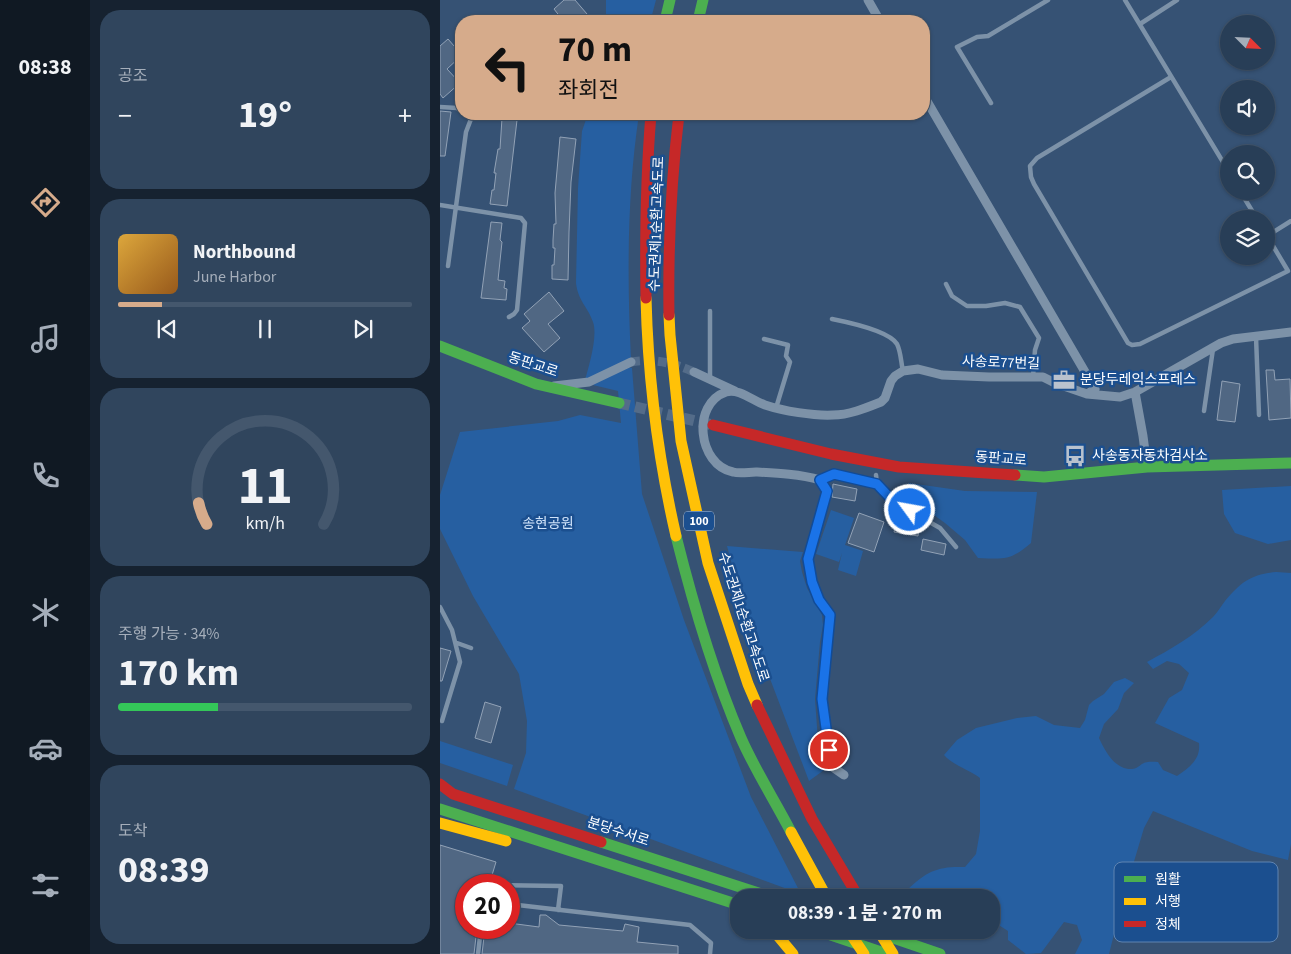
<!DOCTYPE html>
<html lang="ko">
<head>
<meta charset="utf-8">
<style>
  :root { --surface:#283e57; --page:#30455d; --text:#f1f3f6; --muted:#a5aeba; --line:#44576d; --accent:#d6ab8b }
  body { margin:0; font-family:"Source Sans 3","Noto Sans KR",sans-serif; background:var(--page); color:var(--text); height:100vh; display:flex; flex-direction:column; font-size:19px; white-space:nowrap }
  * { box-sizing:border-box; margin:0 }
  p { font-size:16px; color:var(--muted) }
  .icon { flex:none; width:28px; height:28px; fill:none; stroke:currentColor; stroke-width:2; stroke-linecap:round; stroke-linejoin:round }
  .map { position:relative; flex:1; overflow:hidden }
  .side { display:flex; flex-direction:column; gap:10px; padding:10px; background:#162230; width:350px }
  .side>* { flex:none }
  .banner { position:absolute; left:15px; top:15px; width:475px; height:105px; border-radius:20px; box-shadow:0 1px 4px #0004,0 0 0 1px var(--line); background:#d6ab8b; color:#111; overflow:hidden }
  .needle { width:32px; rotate:114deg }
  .fabs { position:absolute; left:780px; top:15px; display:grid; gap:10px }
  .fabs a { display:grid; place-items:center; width:55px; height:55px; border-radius:50%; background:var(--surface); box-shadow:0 1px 4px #0004,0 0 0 1px var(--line); font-size:25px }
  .speed { position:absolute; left:15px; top:874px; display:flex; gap:10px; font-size:25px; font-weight:700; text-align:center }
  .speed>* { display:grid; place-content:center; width:65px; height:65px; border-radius:50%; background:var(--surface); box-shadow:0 1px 4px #0004,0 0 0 1px var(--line); line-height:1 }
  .speed .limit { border:8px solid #d22; background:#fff; color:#111 }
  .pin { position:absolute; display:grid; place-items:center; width:42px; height:42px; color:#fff; margin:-21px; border:2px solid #fff; border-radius:50%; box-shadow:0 1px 5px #0007 }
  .me { position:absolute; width:55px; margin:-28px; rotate:302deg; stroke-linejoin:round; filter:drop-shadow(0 0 4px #0008) }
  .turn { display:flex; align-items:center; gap:18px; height:105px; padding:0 20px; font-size:22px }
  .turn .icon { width:65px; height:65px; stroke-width:2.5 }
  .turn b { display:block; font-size:35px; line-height:42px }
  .big { font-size:38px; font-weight:700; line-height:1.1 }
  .side .tile { flex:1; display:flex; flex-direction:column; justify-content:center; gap:8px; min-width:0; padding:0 18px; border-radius:20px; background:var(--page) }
  .side .dial { align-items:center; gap:0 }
  .dial svg { height:130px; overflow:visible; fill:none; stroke:var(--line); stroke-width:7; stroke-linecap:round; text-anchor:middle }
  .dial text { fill:var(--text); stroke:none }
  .song { display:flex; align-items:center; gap:15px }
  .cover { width:60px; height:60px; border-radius:8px; background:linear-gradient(135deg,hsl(40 70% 55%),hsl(30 70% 35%)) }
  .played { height:5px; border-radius:2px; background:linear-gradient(90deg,var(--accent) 15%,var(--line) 15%) }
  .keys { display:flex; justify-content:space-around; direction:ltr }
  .heat { display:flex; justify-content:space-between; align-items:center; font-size:28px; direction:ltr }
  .charge { height:8px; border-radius:4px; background:linear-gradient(90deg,#34c759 34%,var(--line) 0) }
  .trip { position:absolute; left:290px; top:889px; width:270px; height:50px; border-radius:20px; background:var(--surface); box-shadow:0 1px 4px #0004,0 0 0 1px var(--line); font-weight:700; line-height:50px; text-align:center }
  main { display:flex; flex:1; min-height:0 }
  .tabs { display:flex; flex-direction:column; width:90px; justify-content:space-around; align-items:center; background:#101923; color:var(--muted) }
  .tabs .icon { width:35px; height:35px }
  .tabs .active { color:var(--accent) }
  .tabs b { font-size:22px; color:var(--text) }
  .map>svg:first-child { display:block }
  .green { fill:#265fa1 }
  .building { fill:#506783; stroke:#92a2b6 }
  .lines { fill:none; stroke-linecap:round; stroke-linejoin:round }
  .street-tunnel { stroke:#546c89; stroke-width:9; stroke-dasharray:9 4.5; stroke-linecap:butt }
  .secondary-tunnel { stroke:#546c89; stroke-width:11; stroke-dasharray:11 5.5; stroke-linecap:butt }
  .lane { stroke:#7d92a8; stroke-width:4.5 }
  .street { stroke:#7d92a8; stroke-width:9 }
  .fast { stroke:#4caf50; stroke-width:11 }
  .slow { stroke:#ffc107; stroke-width:11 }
  .jam { stroke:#c62828; stroke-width:11 }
  .slow-bridge { stroke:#ffc107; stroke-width:11 }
  .route-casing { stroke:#114b97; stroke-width:12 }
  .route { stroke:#1a73e8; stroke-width:9 }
  .labels { text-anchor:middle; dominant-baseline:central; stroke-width:5; stroke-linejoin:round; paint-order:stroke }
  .shield { fill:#1b4f8f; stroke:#bbcadd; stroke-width:1 }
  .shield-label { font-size:12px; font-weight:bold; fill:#fff }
  .street-label { font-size:14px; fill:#fff; stroke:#1b4f8f }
  .poi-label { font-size:14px; fill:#fff; stroke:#1b4f8f; text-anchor:start }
  .park-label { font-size:14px; fill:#cfe3fa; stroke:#1b4f8f }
  .key { fill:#1b4f8f; stroke:#5f84b1; stroke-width:1 }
  .key-label { font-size:14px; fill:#fff }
</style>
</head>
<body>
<main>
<nav class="tabs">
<b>08:38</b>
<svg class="icon active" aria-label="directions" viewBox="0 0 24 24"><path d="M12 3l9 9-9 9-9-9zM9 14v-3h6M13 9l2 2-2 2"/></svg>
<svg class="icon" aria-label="music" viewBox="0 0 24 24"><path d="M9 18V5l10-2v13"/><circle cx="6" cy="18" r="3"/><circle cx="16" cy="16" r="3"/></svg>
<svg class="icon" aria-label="phone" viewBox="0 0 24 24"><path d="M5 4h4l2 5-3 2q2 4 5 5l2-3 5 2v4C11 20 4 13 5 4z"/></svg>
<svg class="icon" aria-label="climate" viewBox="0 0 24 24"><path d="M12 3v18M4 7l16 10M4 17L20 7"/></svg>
<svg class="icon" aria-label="car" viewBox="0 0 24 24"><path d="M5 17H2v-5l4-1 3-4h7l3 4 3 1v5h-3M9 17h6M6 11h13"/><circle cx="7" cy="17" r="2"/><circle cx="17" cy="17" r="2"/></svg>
<svg class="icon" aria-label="filters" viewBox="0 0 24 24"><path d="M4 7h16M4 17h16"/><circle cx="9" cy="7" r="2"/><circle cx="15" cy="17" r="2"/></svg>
</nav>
<section class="side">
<div class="tile"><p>공조</p>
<div class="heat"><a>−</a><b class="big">19°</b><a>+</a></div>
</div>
<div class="tile">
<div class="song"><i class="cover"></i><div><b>Northbound</b><p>June Harbor</p></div></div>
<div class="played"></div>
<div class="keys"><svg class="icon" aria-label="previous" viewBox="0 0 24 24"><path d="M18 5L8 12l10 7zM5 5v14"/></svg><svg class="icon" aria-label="pause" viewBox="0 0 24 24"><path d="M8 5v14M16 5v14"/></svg><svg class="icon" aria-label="next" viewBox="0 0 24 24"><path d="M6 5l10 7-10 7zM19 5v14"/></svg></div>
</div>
<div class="tile dial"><svg viewBox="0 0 100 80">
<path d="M14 69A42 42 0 1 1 86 69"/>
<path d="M14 69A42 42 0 0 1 9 56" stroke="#d6ab8b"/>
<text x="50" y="56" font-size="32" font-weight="700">11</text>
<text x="50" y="72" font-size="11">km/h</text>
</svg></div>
<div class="tile"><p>주행 가능 · 34%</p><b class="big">170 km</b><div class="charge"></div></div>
<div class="tile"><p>도착</p><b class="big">08:39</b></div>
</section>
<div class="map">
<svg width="851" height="954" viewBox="0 0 851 954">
  <rect width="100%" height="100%" fill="#365274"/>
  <path class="green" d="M166,0H216L212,15L213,21H166Z
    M148,114H199C187,195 187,277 191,359L145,380C149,366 158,336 153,322C148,307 138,301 136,283L138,188L142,131Z
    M187,367L192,368L202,494L244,620L311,797L361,894L74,789L86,753L87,721L79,674L33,596L0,529V495L20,432L118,421L140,415L181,423L178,391L153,385Z
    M469,483L525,491L597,492L591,543C570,561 564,559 538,558L525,540L505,523L480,505L467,491Z
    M851,486V540L828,544L795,533L784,514L782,490Z
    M391,510L414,518L405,545L423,551L416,576L398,570L402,553L399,562L376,554Z
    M287,546L363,552L360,561L362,572L367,588L382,615L383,625L380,642L375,699L378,741L384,770L369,781L305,613Z
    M836,572L851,573V844L848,860L812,851L713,811L704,828L684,895L669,954H635L642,940L637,925L624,922L601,953L586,954L568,940V931L551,920V898L474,897L468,889C487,871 498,866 525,867L536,854L540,831V778C528,769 514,766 504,755L517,740L536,728L577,718L596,716L614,725L640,728L645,720L649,705L653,701L664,694L674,682L685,678L694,683L684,693L678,709L664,724L659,738C665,751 675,770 692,769C696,769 699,766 702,764C707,761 713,762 718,762L723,770L737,776C749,768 761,759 759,743L715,723L729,698L742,690L749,673L739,664L727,661L713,669L707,662C731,649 754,636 773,617C778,612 781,606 785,601C801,582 811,574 836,572Z
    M0,741L73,765L67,786L0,763Z"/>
  <path class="building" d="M124,0H135L153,21H127L123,16L121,18L114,9Z
    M8,39L21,54V56L7,69L20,83L3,98L0,94V46Z
    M0,111L11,112L5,156H0Z
    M62,118L77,120L67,206L50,204L52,190H54L56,173H54L58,149H60Z
    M120,137L136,139L131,182L129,232L128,280L112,279V265H114L115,248H113V240L114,224H116L115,193Z
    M51,222L62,223L60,240L62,242L58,280L65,281L64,288L67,289L66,300L41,298Z
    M109,292L124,311L108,324L120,338L104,352L82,328L90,321L84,314Z
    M826,370H834L835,380L850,379L851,418L829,420Z
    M782,381L800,384L795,422L777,420Z
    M393,484L417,489L415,501L392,497Z
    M419,513L444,522L434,552L408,543Z
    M456,523L479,526L478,536L454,532Z
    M483,539L506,544L504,555L481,550Z
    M0,648L11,651L2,681H0Z
    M45,702L61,707L51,743L35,738Z
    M0,845L56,862L49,885H26V928H37L34,954H0Z
    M100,915H106L119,925L183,931L185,924L199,927L197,942L238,946V954H42L45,928H69V923L99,927Z"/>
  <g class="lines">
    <path class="street-tunnel" d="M191,362C214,358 234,363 254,372"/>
    <path class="secondary-tunnel" d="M179,403L273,425"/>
    <path class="lane" d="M685,0L789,172
      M700,24L737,0
      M731,77L597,158L590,166L591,177L594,184L688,343L692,345L700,344L848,271L826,234
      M551,103L517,47L537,37L548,36L608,0
      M0,107L17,108L21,111
      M800,191L817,219
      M0,205L75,217L81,218L85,223L77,310L74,314L69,317
      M827,236L851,221
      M8,266L26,132L31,119L25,114
      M506,284L512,296L527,306H546L565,303L580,307L599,338L595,350L593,377
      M392,319C407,322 449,331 457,344C461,352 461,363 463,371
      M816,337L819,415
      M324,339L348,345L346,356L350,362L336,408
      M270,378V311
      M764,411L773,349
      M436,475L437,484
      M380,480L394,474L437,484L454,502L500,528L516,547
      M0,607L12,630L20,662L2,721
      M17,643L31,648
      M53,885L121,886L118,910
      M69,904L250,925L271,943L270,954
      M38,954L41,928"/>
    <path class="street" d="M428,0L440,21
      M484,96L655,389L647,394
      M254,372L295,391
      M114,386L149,382L191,362
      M695,392L703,436L707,467
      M404,775L391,766L382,699L390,615L379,600L372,582L368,559L387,491L380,480C360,474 337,473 316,472C309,472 300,474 293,472C258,465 251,404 286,392C299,388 313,401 325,405C343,411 374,416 393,415C409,415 426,408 441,402L445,398L451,381L455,376L463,371L478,369L502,375L549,377H603L615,383L647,394L680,397L695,392L781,343L793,339L851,332"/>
    <path class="fast" d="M225,21L230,0
      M258,21L263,0
      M0,346L96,384L179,403
      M575,475L604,477L707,467L851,463
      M236,536C253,604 273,673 301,738C315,770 335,801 351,832
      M0,809L299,905
      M161,842L334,898
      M376,930L447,954
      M430,930L500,954"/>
    <path class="slow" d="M206,298C208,378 218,458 236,536
      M229,315L230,335L241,441L268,563L308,684L317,705
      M0,823L66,841
      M351,832L387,898
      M333,930L353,954"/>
    <path class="jam" d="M206,298C205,237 206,175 211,114
      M229,315C228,247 231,181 239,114
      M273,425L391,454L459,467L575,475
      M317,705L372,819L419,898
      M0,784L13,794L161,842"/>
    <path class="slow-bridge" d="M408,930L424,954
      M438,930L453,954"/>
  </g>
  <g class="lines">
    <g class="route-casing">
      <path id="route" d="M389,750L382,699L390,615L379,600L372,582L368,559L387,491L380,480L394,474L437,484L454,502L470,510"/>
    </g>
    <use href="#route" class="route"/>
  </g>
  <defs>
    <g id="office-bare" transform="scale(1.725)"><path d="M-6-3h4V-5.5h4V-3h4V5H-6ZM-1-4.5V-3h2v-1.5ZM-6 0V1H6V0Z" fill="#b9c2ce" stroke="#1b4f8f" stroke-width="2.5" paint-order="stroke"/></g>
    <g id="bus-bare" transform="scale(1.725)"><path d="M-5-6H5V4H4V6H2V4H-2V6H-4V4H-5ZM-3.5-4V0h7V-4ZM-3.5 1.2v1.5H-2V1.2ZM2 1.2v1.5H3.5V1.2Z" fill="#b9c2ce" stroke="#1b4f8f" stroke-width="2.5" paint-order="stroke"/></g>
  </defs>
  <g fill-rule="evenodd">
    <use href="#office-bare" x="624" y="380"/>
    <use href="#bus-bare" x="635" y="456"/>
  </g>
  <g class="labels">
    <rect class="shield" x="244" y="511.5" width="30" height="19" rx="4"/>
    <g class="shield-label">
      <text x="259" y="521">100</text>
    </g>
    <g class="street-label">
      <text transform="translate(217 224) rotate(-88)">수도권제1순환고속도로</text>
      <text transform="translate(561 363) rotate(2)">사송로77번길</text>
      <text transform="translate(93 365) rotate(18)">동판교로</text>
      <text transform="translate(561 459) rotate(4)">동판교로</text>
      <text transform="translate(303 617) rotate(72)">수도권제1순환고속도로</text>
      <text transform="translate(178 832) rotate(18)">분당수서로</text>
    </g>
    <g class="poi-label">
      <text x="640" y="380">분당두레익스프레스</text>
      <text x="652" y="456">사송동자동차검사소</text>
    </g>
    <g class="park-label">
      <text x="108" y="524">송현공원</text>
    </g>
  </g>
  <rect x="674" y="862" width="164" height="80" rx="8" class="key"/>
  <rect x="684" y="876" width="22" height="6" fill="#4caf50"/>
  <rect x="684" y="898" width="22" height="7" fill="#ffc107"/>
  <rect x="684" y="921" width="22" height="6" fill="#c62828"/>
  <g class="key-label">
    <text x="715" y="884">원활</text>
    <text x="715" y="906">서행</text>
    <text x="715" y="929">정체</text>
  </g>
</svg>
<div class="fabs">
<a><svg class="needle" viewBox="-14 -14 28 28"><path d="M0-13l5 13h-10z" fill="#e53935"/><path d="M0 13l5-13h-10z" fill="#a5aeba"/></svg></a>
<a><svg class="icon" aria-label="sound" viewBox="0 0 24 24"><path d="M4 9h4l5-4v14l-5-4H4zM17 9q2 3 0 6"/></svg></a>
<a><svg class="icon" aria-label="search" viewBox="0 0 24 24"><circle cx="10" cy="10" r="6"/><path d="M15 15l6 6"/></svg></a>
<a><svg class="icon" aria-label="layers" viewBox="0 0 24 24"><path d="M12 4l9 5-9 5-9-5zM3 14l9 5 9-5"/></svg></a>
</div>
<div class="speed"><div class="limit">20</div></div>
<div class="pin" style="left:389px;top:750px;background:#d93025"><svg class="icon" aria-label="arrive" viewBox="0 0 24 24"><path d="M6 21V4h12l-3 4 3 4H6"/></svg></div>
<svg class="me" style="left:470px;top:510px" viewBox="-20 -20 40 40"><circle r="17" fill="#1a73e8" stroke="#fff" stroke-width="3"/><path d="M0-11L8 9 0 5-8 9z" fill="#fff"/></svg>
<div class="trip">08:39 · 1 분 · 270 m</div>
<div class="banner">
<div class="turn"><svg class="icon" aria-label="left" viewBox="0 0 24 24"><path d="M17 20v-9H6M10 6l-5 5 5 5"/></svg><div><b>70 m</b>좌회전</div></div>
</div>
</div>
</main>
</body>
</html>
